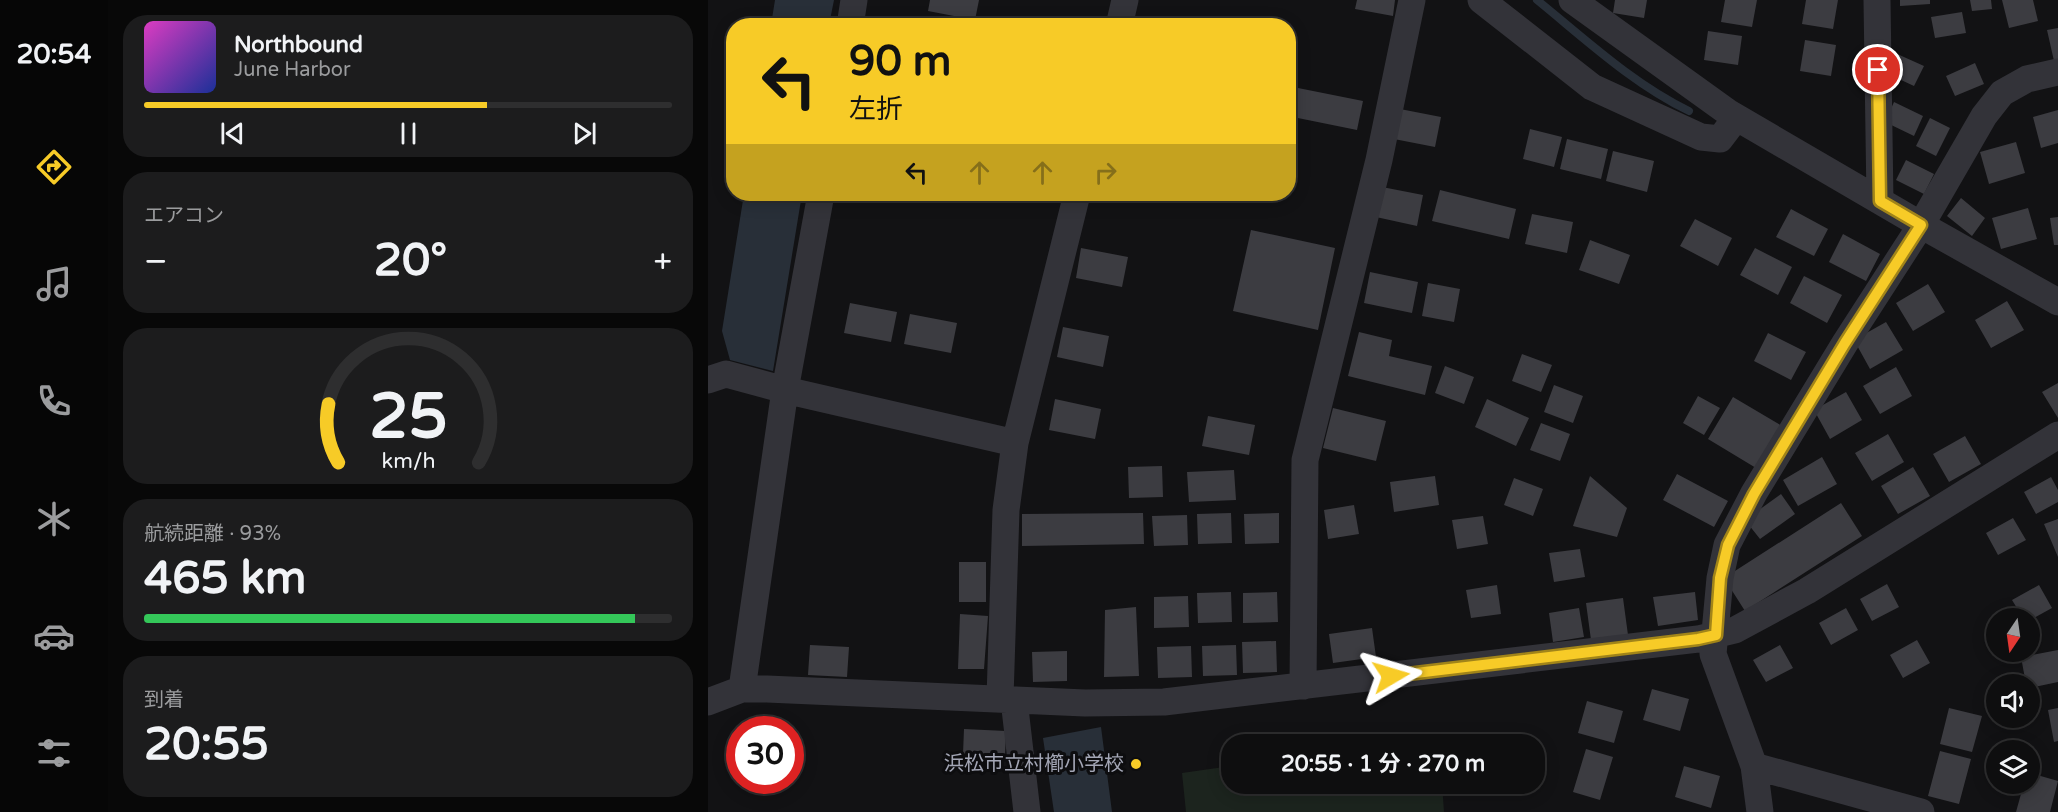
<!DOCTYPE html>
<html lang="ja">
<head>
<meta charset="utf-8">
<style>
  :root { --surface:#0e0e0f; --page:#1c1c1d; --text:#f1f3f6; --muted:#9b9c9e; --line:#2e2e2f; --accent:#f7cb27 }
  body { margin:0; font-family:"Varela Round","Noto Sans JP",sans-serif; background:var(--page); color:var(--text); height:100vh; display:flex; flex-direction:column; font-size:22px; white-space:nowrap }
  * { box-sizing:border-box; margin:0 }
  p { font-size:20px; color:var(--muted) }
  .icon { flex:none; width:33px; height:33px; fill:none; stroke:currentColor; stroke-width:2; stroke-linecap:round; stroke-linejoin:round }
  .map { position:relative; flex:1; overflow:hidden }
  .side { display:flex; flex-direction:column; gap:15px; padding:15px; background:#080808; width:600px }
  .side>* { flex:none }
  .guide { position:absolute; left:18px; top:18px; width:570px; height:183px; border-radius:24px; box-shadow:0 3px 15px #0003,0 0 0 2px var(--line); background:#f7cb27; color:#111; overflow:hidden }
  .needle { width:39px; rotate:193deg }
  .controls { position:absolute; left:1278px; top:608px; display:grid; gap:12px }
  .controls a { display:grid; place-items:center; width:54px; height:54px; border-radius:50%; background:var(--surface); box-shadow:0 3px 15px #0003,0 0 0 2px var(--line); font-size:30px }
  .speed { position:absolute; left:18px; top:716px; display:flex; gap:12px; font-size:30px; font-weight:700; text-align:center }
  .speed>* { display:grid; place-content:center; width:78px; height:78px; border-radius:50%; background:var(--surface); box-shadow:0 3px 15px #0003,0 0 0 2px var(--line); line-height:1 }
  .speed .limit { border:9px solid #d22; background:#fff; color:#111 }
  .pin { position:absolute; display:grid; place-items:center; width:51px; height:51px; color:#fff; margin:-26px; border:3px solid #fff; border-radius:50%; box-shadow:0 2px 6px #0007 }
  .me { position:absolute; width:66px; margin:-33px; rotate:83deg; stroke-linejoin:round; filter:drop-shadow(0 0 4px #0008) }
  .turn { display:flex; align-items:center; gap:21px; height:126px; padding:0 24px; font-size:27px }
  .turn .icon { width:78px; height:78px; stroke-width:2.5 }
  .turn b { display:block; font-size:42px; line-height:51px }
  .lanes { display:flex; align-items:center; height:57px; padding:0 24px; background:#0003; justify-content:center; gap:30px; direction:ltr }
  .lanes .off { opacity:.35 }
  .big { font-size:45px; font-weight:700; line-height:1.1 }
  .side .card { flex:1; display:flex; flex-direction:column; justify-content:center; gap:9px; min-width:0; padding:0 21px; border-radius:24px; background:var(--page) }
  .side .dial { align-items:center; gap:0 }
  .dial svg { height:156px; overflow:visible; fill:none; stroke:var(--line); stroke-width:7; stroke-linecap:round; text-anchor:middle }
  .dial text { fill:var(--text); stroke:none }
  .song { display:flex; align-items:center; gap:18px }
  .cover { width:72px; height:72px; border-radius:9px; background:linear-gradient(135deg,hsl(310 70% 55%),hsl(230 70% 35%)) }
  .played { height:6px; border-radius:3px; background:linear-gradient(90deg,var(--accent) 65%,var(--line) 65%) }
  .keys { display:flex; justify-content:space-around; direction:ltr }
  .heat { display:flex; justify-content:space-between; align-items:center; font-size:33px; direction:ltr }
  .charge { height:9px; border-radius:4px; background:linear-gradient(90deg,#34c759 93%,var(--line) 0) }
  .trip { position:absolute; left:513px; top:734px; width:324px; height:60px; border-radius:24px; background:var(--surface); box-shadow:0 3px 15px #0003,0 0 0 2px var(--line); font-weight:700; line-height:60px; text-align:center }
  main { display:flex; flex:1; min-height:0 }
  .dock { display:flex; flex-direction:column; width:108px; justify-content:space-around; align-items:center; background:#060606; color:var(--muted) }
  .dock .icon { width:42px; height:42px }
  .dock .selected { color:var(--accent) }
  .dock b { font-size:27px; color:var(--text) }
  .map>svg:first-child { display:block }
  .green { fill:#1c241e }
  .water { fill:#282f38 }
  .lines { fill:none; stroke-linecap:round; stroke-linejoin:round }
  .stream { stroke:#282f38; stroke-width:8 }
  .building { fill:#3c3c41 }
  .minor { stroke:#333339; stroke-width:27 }
  .route-casing { stroke:#a18419; stroke-width:15 }
  .route { stroke:#f7cb27; stroke-width:10 }
  .poi-dot { fill:#f7cb27; stroke:#0d0d0f; stroke-width:2 }
  .labels { text-anchor:middle; dominant-baseline:central; stroke-width:6; stroke-linejoin:round; paint-order:stroke }
  .poi-label { font-size:20px; fill:#a3a6b5; stroke:#0d0d0f; text-anchor:end }
</style>
</head>
<body>
<main>
<nav class="dock">
<b>20:54</b>
<svg class="icon selected" aria-label="directions" viewBox="0 0 24 24"><path d="M12 3l9 9-9 9-9-9zM9 14v-3h6M13 9l2 2-2 2"/></svg>
<svg class="icon" aria-label="music" viewBox="0 0 24 24"><path d="M9 18V5l10-2v13"/><circle cx="6" cy="18" r="3"/><circle cx="16" cy="16" r="3"/></svg>
<svg class="icon" aria-label="phone" viewBox="0 0 24 24"><path d="M5 4h4l2 5-3 2q2 4 5 5l2-3 5 2v4C11 20 4 13 5 4z"/></svg>
<svg class="icon" aria-label="climate" viewBox="0 0 24 24"><path d="M12 3v18M4 7l16 10M4 17L20 7"/></svg>
<svg class="icon" aria-label="car" viewBox="0 0 24 24"><path d="M5 17H2v-5l4-1 3-4h7l3 4 3 1v5h-3M9 17h6M6 11h13"/><circle cx="7" cy="17" r="2"/><circle cx="17" cy="17" r="2"/></svg>
<svg class="icon" aria-label="filters" viewBox="0 0 24 24"><path d="M4 7h16M4 17h16"/><circle cx="9" cy="7" r="2"/><circle cx="15" cy="17" r="2"/></svg>
</nav>
<section class="side">
<div class="card">
<div class="song"><i class="cover"></i><div><b>Northbound</b><p>June Harbor</p></div></div>
<div class="played"></div>
<div class="keys"><svg class="icon" aria-label="previous" viewBox="0 0 24 24"><path d="M18 5L8 12l10 7zM5 5v14"/></svg><svg class="icon" aria-label="pause" viewBox="0 0 24 24"><path d="M8 5v14M16 5v14"/></svg><svg class="icon" aria-label="next" viewBox="0 0 24 24"><path d="M6 5l10 7-10 7zM19 5v14"/></svg></div>
</div>
<div class="card"><p>エアコン</p>
<div class="heat"><a>−</a><b class="big">20°</b><a>+</a></div>
</div>
<div class="card dial"><svg viewBox="0 0 100 80">
<path d="M14 69A42 42 0 1 1 86 69"/>
<path d="M14 69A42 42 0 0 1 9 39" stroke="#f7cb27"/>
<text x="50" y="56" font-size="32" font-weight="700">25</text>
<text x="50" y="72" font-size="11">km/h</text>
</svg></div>
<div class="card"><p>航続距離 · 93%</p><b class="big">465 km</b><div class="charge"></div></div>
<div class="card"><p>到着</p><b class="big">20:55</b></div>
</section>
<div class="map">
<svg width="1350" height="812" viewBox="0 0 1350 812">
  <rect width="100%" height="100%" fill="#121214"/>
  <path class="green" d="M731,735L732,744H670Z
    M523,766L524,783H734L736,812H478L474,773Z"/>
  <path class="water" d="M67,0H126L121,25H63Z
    M36,194H94L65,371L22,360L14,331Z
    M393,727L404,812H346L335,738Z"/>
  <g class="lines">
    <path class="stream" d="M829,0C877,39 925,84 981,111"/>
  </g>
  <path class="building" d="M222,0H271L267,20L220,11Z
    M649,0H687L685,16L647,9Z
    M907,0H939L936,18L905,13Z
    M1017,0H1049L1044,27L1013,22Z
    M1098,0H1130L1125,29L1094,24Z
    M1192,0H1222V4L1192,6Z
    M1262,0H1283L1284,9L1264,11Z
    M1294,0H1325L1330,21L1301,28Z
    M1254,12L1258,33L1227,38L1223,17Z
    M1350,28V60L1346,61L1339,30Z
    M1000,31L1034,36L1030,65L996,60Z
    M1097,40L1128,45L1123,76L1092,71Z
    M1187,53L1216,66L1206,86L1178,73Z
    M1267,63L1276,84L1247,96L1238,76Z
    M580,86L655,101L649,130L580,116Z
    M1186,102L1215,116L1206,136L1177,122Z
    M692,109L733,117L727,147L686,139Z
    M1350,110V143L1333,148L1325,117Z
    M1222,118L1242,128L1228,156L1208,146Z
    M822,129L854,137L846,167L815,159Z
    M859,139L900,149L893,179L852,169Z
    M1308,142L1317,173L1281,184L1272,152Z
    M905,151L946,161L939,192L898,181Z
    M1198,160L1226,174L1216,194L1188,180Z
    M674,187L715,195L709,226L668,217Z
    M732,190L808,209L801,239L724,221Z
    M1253,198L1277,218L1264,236L1239,216Z
    M1320,208L1329,239L1293,249L1284,218Z
    M1083,209L1120,229L1106,256L1068,237Z
    M824,214L865,222L859,253L817,244Z
    M1350,217V245H1346L1342,218Z
    M987,219L1024,238L1010,266L972,246Z
    M543,230L627,248L610,330L525,311Z
    M1135,234L1172,254L1158,281L1121,262Z
    M882,240L922,255L911,284L871,270Z
    M373,248L420,257L414,287L368,278Z
    M1047,248L1084,267L1070,295L1032,275Z
    M662,272L710,282L704,313L656,303Z
    M1096,276L1134,295L1119,323L1082,303Z
    M720,283L752,289L746,322L714,316Z
    M1220,284L1237,312L1205,331L1188,303Z
    M1299,301L1316,330L1283,348L1267,320Z
    M142,303L189,312L183,342L136,333Z
    M202,314L249,323L243,353L196,344Z
    M1178,322L1195,350L1162,369L1146,340Z
    M355,327L401,336L395,367L349,357Z
    M651,332L684,340L681,356L724,366L717,395L640,376Z
    M1060,333L1098,352L1083,380L1046,361Z
    M814,354L844,365L833,392L804,381Z
    M737,366L766,377L756,404L727,393Z
    M1188,367L1204,396L1172,414L1155,386Z
    M1350,383V418L1334,392Z
    M846,385L875,396L865,423L836,412Z
    M1138,392L1154,420L1122,439L1106,410Z
    M990,396L1012,408L996,435L975,423Z
    M1025,397L1074,426L1048,468L1000,439Z
    M347,399L393,409L387,439L341,430Z
    M779,399L821,418L808,446L767,427Z
    M625,408L678,421L668,461L615,448Z
    M500,416L547,425L541,455L494,446Z
    M833,423L862,434L852,461L822,450Z
    M1180,434L1196,462L1164,481L1147,453Z
    M1257,436L1273,464L1241,482L1225,454Z
    M1114,457L1129,484L1090,506L1075,480Z
    M454,466L455,497L421,498L420,467Z
    M1205,467L1222,496L1190,514L1173,486Z
    M526,470L528,500L481,502L479,472Z
    M969,474L1020,501L1006,527L955,500Z
    M727,476L731,505L686,512L682,482Z
    M882,476L919,508L909,537L865,526Z
    M1343,477L1350,490V502L1328,514L1316,492Z
    M806,478L835,489L825,516L796,505Z
    M1073,494L1087,514L1052,539L1037,520Z
    M1133,503L1154,536L1037,611L1016,578Z
    M646,505L651,534L620,539L616,510Z
    M435,513L436,544L314,546V514Z
    M523,513L524,543L490,544L489,514Z
    M571,513V543L537,544L536,514Z
    M479,515L480,545L446,546L444,516Z
    M775,516L780,544L749,549L744,520Z
    M1305,518L1318,540L1290,555L1278,533Z
    M1350,519V557L1336,524Z
    M872,549L877,577L846,582L841,553Z
    M251,562H278V602H251Z
    M1179,584L1191,607L1164,621L1152,599Z
    M789,585L793,614L763,618L758,590Z
    M1331,585L1344,608L1322,620V618H1315L1304,600Z
    M523,592L524,622L490,623L489,593Z
    M569,592L570,622L535,623V593Z
    M987,592L990,620L950,626L945,597Z
    M480,596L481,627L446,628V597Z
    M915,598L920,635L883,640L878,603Z
    M428,607L431,676L396,677L397,610Z
    M871,608L876,637L845,642L841,613Z
    M1138,608L1150,630L1123,645L1111,623Z
    M252,614L280,616L276,669H250Z
    M664,628L668,657L625,663L621,634Z
    M1209,640L1222,663L1195,678L1182,655Z
    M568,641L569,672L535,673L534,642Z
    M102,645L141,647L139,677L100,675Z
    M528,645L529,675L495,676L494,646Z
    M1072,645L1085,668L1058,682L1045,660Z
    M483,646L484,677L450,678L449,647Z
    M1350,650V682L1322,688V684H1318L1313,657Z
    M359,651V681L325,682L324,652Z
    M944,689L981,699L972,731L935,720Z
    M879,701L915,711L906,743L870,733Z
    M1241,708L1274,716L1264,752L1232,744Z
    M1350,708V741L1346,742L1340,710Z
    M35,724L77,726V729H34Z
    M256,729L298,731L297,756L255,754Z
    M878,749L905,757L892,800L865,792Z
    M1232,751L1263,759L1251,804L1220,796Z
    M976,766L1012,776L1003,808L967,797Z
    M1322,773L1350,781L1342,812H1308L1316,783H1322Z"/>
  <g class="lines">
    <path class="minor" d="M773,0L884,87L993,137L1012,139L1028,118
      M864,0L1021,113L1213,225L1350,302
      M1169,0L1172,201
      M142,26L146,0
      M411,26L417,0
      M0,380L18,374L77,390L307,443
      M595,686L597,460L671,160L704,0
      M34,689L77,390L113,194
      M292,698L298,510L307,443L369,194
      M306,700L319,812
      M0,702L34,689H59L377,703L456,702L990,639L1027,630L1099,591L1350,435
      M1046,766L1213,812
      M1052,812L1046,766L1005,654L1012,578L1019,545L1046,493L1137,343L1213,225L1276,116L1294,93L1319,79L1350,72"/>
  </g>
  <g class="lines">
    <g class="route-casing">
      <path id="route" d="M683,676L990,639L1008,635L1012,578L1020,545L1046,494L1137,343L1213,225L1172,201L1170,70"/>
    </g>
    <use href="#route" class="route"/>
  </g>
  <circle class="poi-dot" cx="428" cy="764" r="6"/>
  <g class="labels">
    <g class="poi-label">
      <text x="416" y="764">浜松市立村櫛小学校</text>
    </g>
  </g>
</svg>
<div class="controls">
<a><svg class="needle" viewBox="-14 -14 28 28"><path d="M0-13l5 13h-10z" fill="#e53935"/><path d="M0 13l5-13h-10z" fill="#9b9c9e"/></svg></a>
<a><svg class="icon" aria-label="sound" viewBox="0 0 24 24"><path d="M4 9h4l5-4v14l-5-4H4zM17 9q2 3 0 6"/></svg></a>
<a><svg class="icon" aria-label="layers" viewBox="0 0 24 24"><path d="M12 4l9 5-9 5-9-5zM3 14l9 5 9-5"/></svg></a>
</div>
<div class="speed"><div class="limit">30</div></div>
<div class="pin" style="left:1170px;top:70px;background:#d93025"><svg class="icon" aria-label="arrive" viewBox="0 0 24 24"><path d="M6 21V4h12l-3 4 3 4H6"/></svg></div>
<svg class="me" style="left:683px;top:676px" viewBox="-20 -20 40 40"><path d="M0-17L14 15 0 8-14 15z" fill="#f7cb27" stroke="#fff" stroke-width="4"/></svg>
<div class="trip">20:55 · 1 分 · 270 m</div>
<div class="guide">
<div class="turn"><svg class="icon" aria-label="left" viewBox="0 0 24 24"><path d="M17 20v-9H6M10 6l-5 5 5 5"/></svg><div><b>90 m</b>左折</div></div>
<div class="lanes"><svg class="icon" aria-label="left" viewBox="0 0 24 24"><path d="M17 20v-9H6M10 6l-5 5 5 5"/></svg><svg class="icon off" aria-label="ahead" viewBox="0 0 24 24"><path d="M12 20V5M6 11l6-6 6 6"/></svg><svg class="icon off" aria-label="ahead" viewBox="0 0 24 24"><path d="M12 20V5M6 11l6-6 6 6"/></svg><svg class="icon off" aria-label="right" viewBox="0 0 24 24"><path d="M7 20v-9h11M14 6l5 5-5 5"/></svg></div>
</div>
</div>
</main>
</body>
</html>
